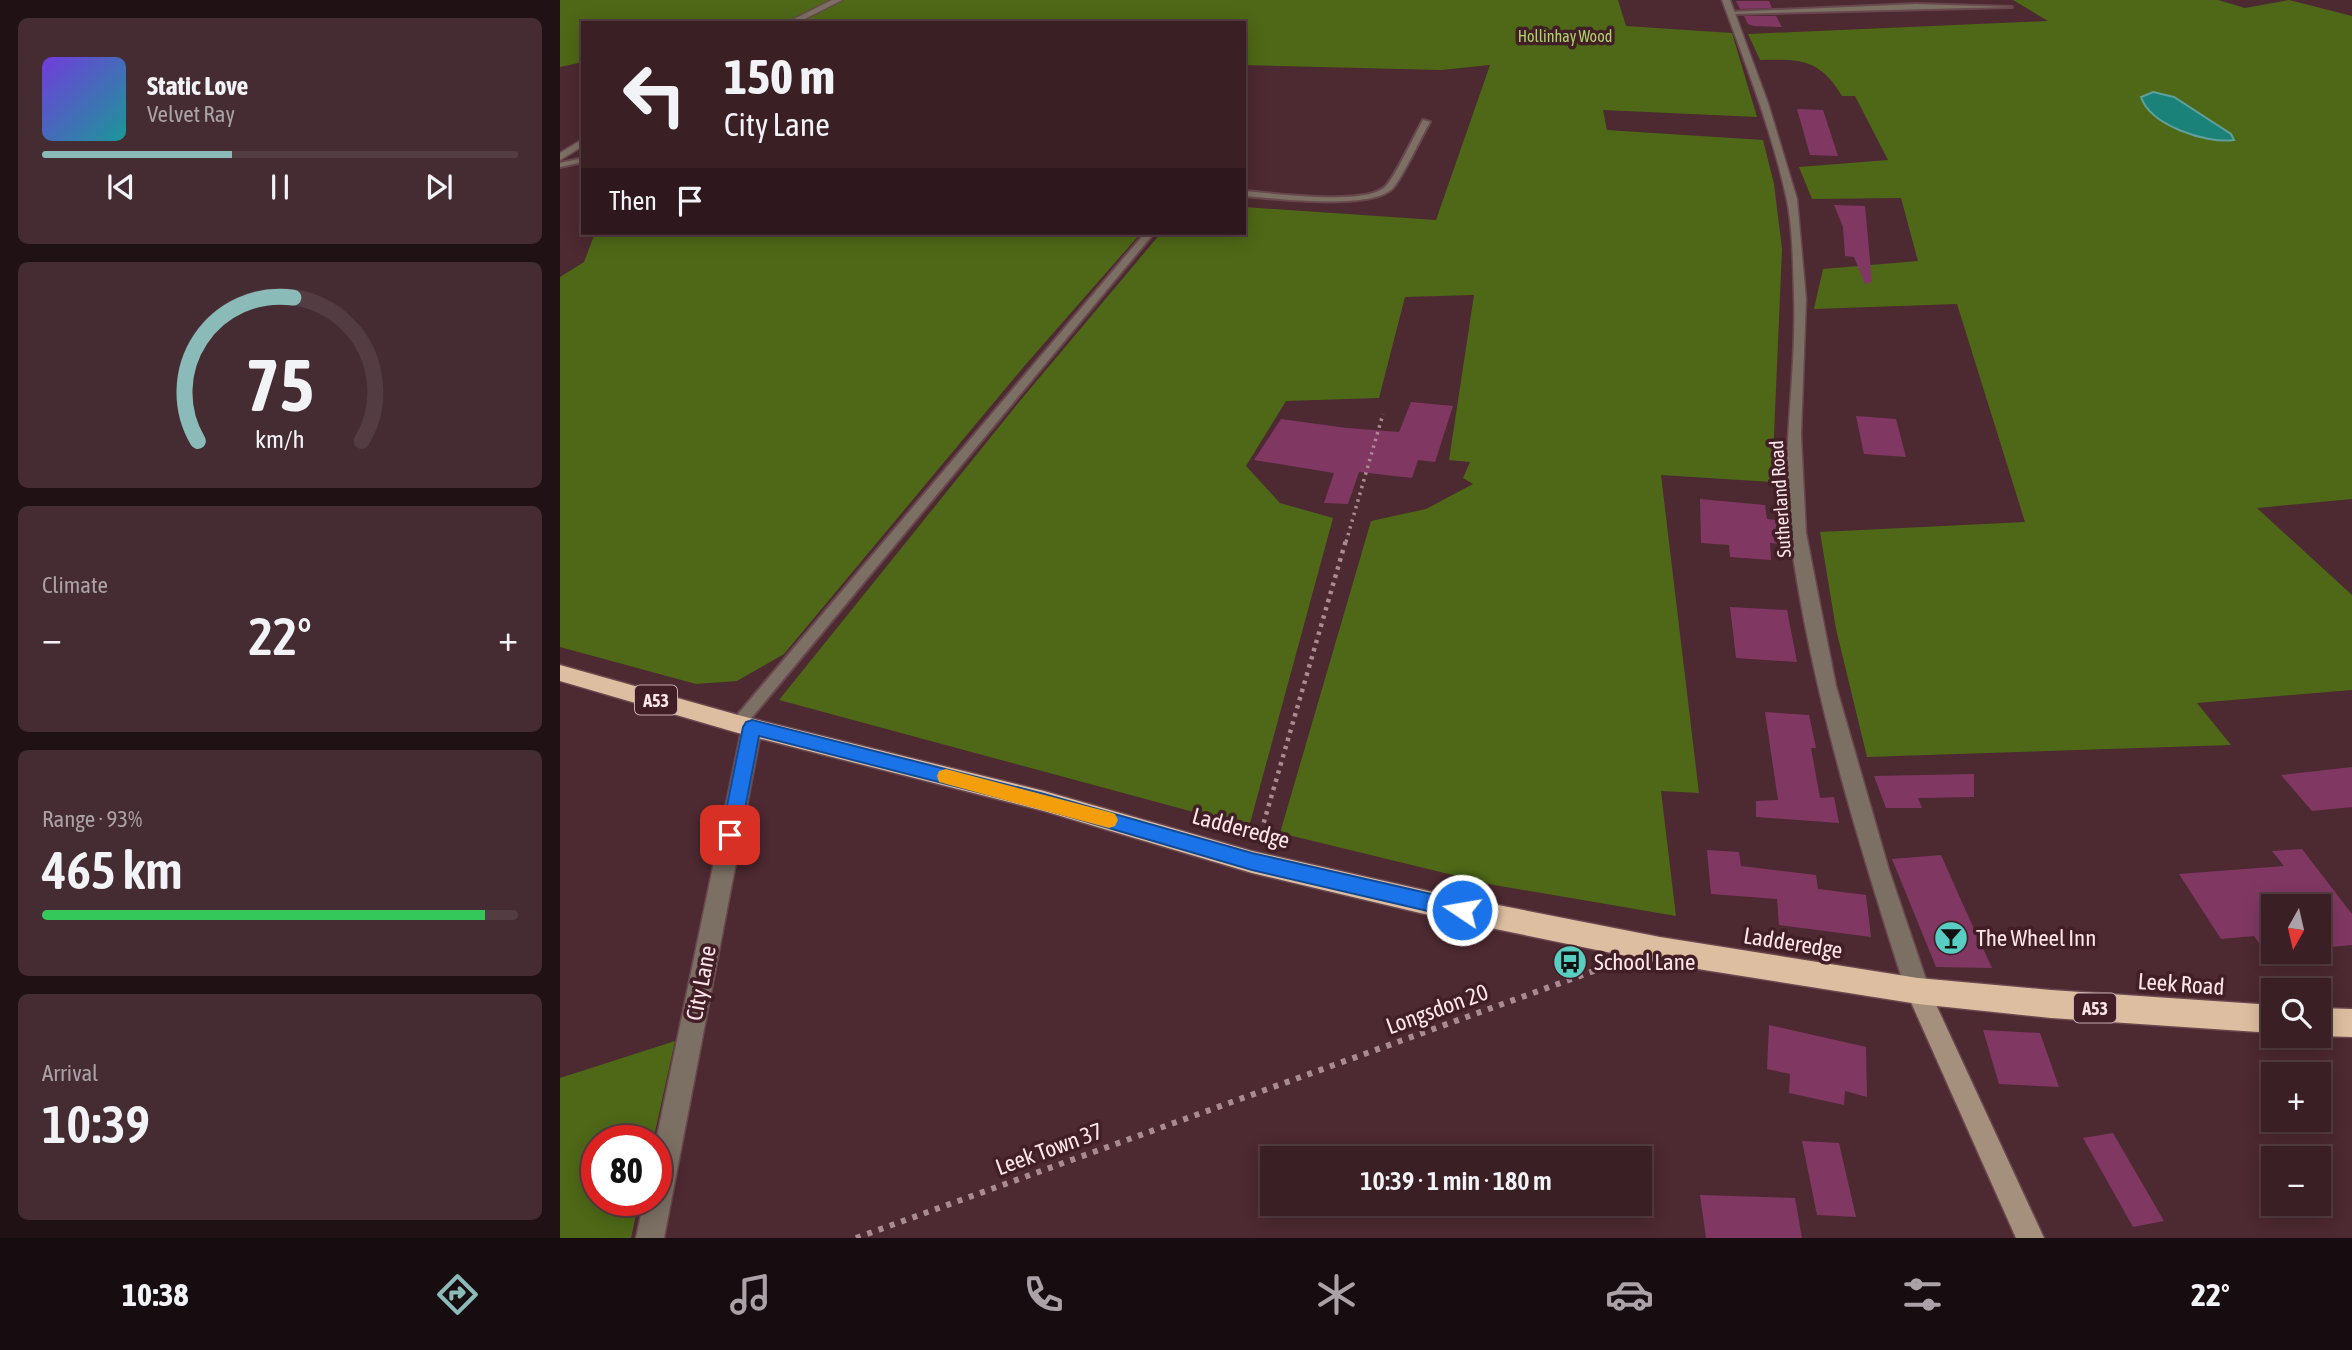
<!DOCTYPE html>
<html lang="en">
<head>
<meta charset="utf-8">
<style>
  :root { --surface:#3a1f25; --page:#452c32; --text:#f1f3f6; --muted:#aba2a7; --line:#543d42; --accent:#8bbbb9 }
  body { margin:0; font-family:"Asap Condensed",sans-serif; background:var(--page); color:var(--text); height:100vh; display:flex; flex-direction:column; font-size:26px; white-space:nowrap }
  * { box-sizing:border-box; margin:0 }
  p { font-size:23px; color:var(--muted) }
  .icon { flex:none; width:38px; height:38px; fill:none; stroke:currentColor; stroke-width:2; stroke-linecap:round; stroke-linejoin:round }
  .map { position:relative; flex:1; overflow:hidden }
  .side { display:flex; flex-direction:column; gap:18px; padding:18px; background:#201114; width:560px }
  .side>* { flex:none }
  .guide { position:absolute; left:21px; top:21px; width:665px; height:214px; border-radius:0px; box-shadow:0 4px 18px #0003,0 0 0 2px var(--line); background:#3a1f25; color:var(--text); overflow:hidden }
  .needle { width:46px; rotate:188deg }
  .fabs { position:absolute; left:1701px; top:894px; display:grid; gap:14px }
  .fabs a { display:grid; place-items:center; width:70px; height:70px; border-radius:0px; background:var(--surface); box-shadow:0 4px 18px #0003,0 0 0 2px var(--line); font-size:35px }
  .speed { position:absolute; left:21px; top:1125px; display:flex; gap:14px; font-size:35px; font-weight:700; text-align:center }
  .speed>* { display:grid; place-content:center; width:91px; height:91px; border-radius:50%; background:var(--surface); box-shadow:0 4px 18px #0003,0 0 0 2px var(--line); line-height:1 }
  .speed .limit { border:10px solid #d22; background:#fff; color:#111 }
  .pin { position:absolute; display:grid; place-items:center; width:60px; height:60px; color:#fff; margin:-30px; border-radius:14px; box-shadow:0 4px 10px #0006 }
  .me { position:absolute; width:77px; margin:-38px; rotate:282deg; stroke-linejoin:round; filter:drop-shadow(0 0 5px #0008) }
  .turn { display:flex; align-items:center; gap:24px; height:147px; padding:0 28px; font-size:32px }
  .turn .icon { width:91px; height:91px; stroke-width:2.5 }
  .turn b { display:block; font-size:49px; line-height:60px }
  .then { display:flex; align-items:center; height:66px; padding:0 28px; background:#0003; gap:14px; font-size:26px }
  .big { font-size:52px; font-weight:600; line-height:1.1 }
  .side .widget { flex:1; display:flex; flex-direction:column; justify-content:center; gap:10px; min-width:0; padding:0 24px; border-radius:10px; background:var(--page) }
  .side .dial { align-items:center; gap:0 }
  .dial svg { height:182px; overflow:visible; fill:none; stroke:var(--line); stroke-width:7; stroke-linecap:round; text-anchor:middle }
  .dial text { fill:var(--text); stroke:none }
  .song { display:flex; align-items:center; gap:21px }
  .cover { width:84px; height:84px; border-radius:10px; background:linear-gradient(135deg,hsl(260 70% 55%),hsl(180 70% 35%)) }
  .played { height:7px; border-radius:4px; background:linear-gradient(90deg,var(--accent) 40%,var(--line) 40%) }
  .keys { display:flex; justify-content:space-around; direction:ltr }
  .heat { display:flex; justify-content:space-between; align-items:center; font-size:38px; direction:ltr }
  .charge { height:10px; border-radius:5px; background:linear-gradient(90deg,#34c759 93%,var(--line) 0) }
  .trip { position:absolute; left:700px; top:1146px; width:392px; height:70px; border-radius:0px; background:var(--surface); box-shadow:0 4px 18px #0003,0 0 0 2px var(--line); font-weight:600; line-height:70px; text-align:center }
  .menu { display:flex; height:112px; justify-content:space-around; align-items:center; background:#170c0f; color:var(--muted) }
  .menu .icon { width:49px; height:49px }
  .menu .current { color:var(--accent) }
  .menu b { font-size:32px; color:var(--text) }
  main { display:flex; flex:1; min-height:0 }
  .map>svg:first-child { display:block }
  .green { fill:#4e6817 }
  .water { fill:#1a8279; stroke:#5ea09b; stroke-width:2 }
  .building { fill:#803863 }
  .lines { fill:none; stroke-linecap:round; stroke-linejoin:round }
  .lane-casing { stroke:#69474e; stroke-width:4 }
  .street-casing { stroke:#69474e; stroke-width:3 }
  .secondary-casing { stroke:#69474e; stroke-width:3 }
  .highway-casing { stroke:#69474e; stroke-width:3 }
  .path-far2 { stroke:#a98b91; stroke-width:3.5; stroke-dasharray:2.5 4.5; stroke-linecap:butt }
  .path-far1 { stroke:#a98b91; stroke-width:4.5; stroke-dasharray:3.5 5; stroke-linecap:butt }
  .path { stroke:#a98b91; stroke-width:6; stroke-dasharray:5 7; stroke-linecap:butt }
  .lane { fill:#7c6f63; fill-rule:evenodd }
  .street { fill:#7c6f63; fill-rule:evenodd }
  .secondary { fill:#a4907c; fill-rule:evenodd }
  .highway { fill:#debea0; fill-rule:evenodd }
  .route { fill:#1a73e8; stroke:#114b97; stroke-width:2 }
  .slow { fill:#f59e0b }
  .labels { text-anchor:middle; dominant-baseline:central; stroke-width:7; stroke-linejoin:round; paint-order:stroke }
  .far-park-label { font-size:16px; fill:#add468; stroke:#421f27 }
  .shield { fill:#421f27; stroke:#c6aaaf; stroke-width:2 }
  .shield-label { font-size:18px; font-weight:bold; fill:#fee5e9 }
  .street-label { font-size:19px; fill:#fee5e9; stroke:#421f27 }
  .near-street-label { font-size:23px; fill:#fee5e9; stroke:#421f27 }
  .near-poi-label { font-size:23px; fill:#fee5e9; stroke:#421f27; text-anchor:start }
</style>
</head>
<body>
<main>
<section class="side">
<div class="widget">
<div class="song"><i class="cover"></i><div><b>Static Love</b><p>Velvet Ray</p></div></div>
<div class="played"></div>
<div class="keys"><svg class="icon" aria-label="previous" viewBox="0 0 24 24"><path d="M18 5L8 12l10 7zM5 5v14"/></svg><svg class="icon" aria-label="pause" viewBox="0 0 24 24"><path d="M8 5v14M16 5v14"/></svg><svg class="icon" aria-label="next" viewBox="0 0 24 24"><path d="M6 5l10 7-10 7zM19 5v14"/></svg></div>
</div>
<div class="widget dial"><svg viewBox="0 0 100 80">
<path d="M14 69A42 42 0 1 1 86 69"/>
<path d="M14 69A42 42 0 0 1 56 6" stroke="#8bbbb9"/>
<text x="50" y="56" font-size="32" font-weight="700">75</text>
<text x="50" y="72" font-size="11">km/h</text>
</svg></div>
<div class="widget"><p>Climate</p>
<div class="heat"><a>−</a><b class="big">22°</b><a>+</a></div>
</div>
<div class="widget"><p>Range · 93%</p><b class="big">465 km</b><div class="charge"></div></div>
<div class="widget"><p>Arrival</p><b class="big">10:39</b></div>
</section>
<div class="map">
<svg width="1792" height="1238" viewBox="0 0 1792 1238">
  <rect width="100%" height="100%" fill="#4d2931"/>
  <path class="green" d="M0,0H274L223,23L201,20L188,23H23V62L0,67Z
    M283,0H1058L1066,26L1172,33L1197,117L1043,110L1047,130L1203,140L1214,184L1222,249L1212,482L1101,475L1139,793L1101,791L1116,916L934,885L720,833L811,521L866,509L913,484L903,478L910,462L889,460L914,295L845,297L819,398L726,401L686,466L720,503L773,518L689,827L219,700L459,402L601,233H684V207L876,220L930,65L881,70L684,65V23H235Z
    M1453,0H1658L1685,8L1729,0L1792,16V499L1697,508L1792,595V690L1637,703L1671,745L1307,757L1276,629L1260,532L1465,522L1397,304L1254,309L1263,269L1358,261L1341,198L1252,199L1239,167L1328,160L1295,96H1282C1260,59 1241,59 1200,60L1188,34L1488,21Z
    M35,233H581L466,364L224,654L177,681L136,684L0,647V277L24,262Z
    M115,1041L93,1141H37V1200L79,1201L71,1238H0V1078Z"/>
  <path class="water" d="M1593,92L1614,97L1671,134L1674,140C1646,144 1590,125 1581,97Z"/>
  <path class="building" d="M1176,1H1209L1212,8L1180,9Z
    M1184,16H1216L1222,27L1194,26L1188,24Z
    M1237,109L1263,110L1278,156L1250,155Z
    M1274,205L1305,206L1312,282L1305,284L1294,257L1285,256L1283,227Z
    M851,402L893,406L875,462L858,460L852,478L799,472L788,504L764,503L774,473L694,460L721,419L787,428L839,432Z
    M1296,416L1336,419L1346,457L1304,454Z
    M1140,499L1205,505L1207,519L1216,520L1219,544L1210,543L1211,560L1170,557L1169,545L1141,543Z
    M1170,607L1227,610L1237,662L1176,658Z
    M1205,712L1249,715L1256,748H1251L1260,798L1274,797L1279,823L1196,817V801L1218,800Z
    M1792,767V807L1752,811L1721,775Z
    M1414,774V797L1358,798L1362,808H1326L1314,776Z
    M1742,849L1792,914V945L1759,948V906H1713V951L1705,952L1694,936L1661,939L1619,874L1724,866L1712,851Z
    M1147,850L1179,852L1181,866L1256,875L1258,889L1306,895L1311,937L1219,925L1217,899L1151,894Z
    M1381,855L1405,909L1432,968L1376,967L1332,859Z
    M1209,1025L1306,1047L1307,1097L1285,1091L1284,1105L1229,1093L1230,1074L1207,1069Z
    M1423,1030L1480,1033L1499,1087L1439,1084Z
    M1553,1133L1604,1221L1573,1227L1523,1138Z
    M1242,1141L1279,1143L1296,1217L1257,1215Z
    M1140,1195L1235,1198L1242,1238H1146Z"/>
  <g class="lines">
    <g class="lane-casing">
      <path id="lane" d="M1356,4L1452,7L1172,14L1169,12Z
        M863,120L870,122C860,139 844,175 833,188C812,211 714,198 684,196V191C713,193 803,206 825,187C834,179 855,134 863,120Z
        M23,158V162L0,167V163Z
        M585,233H594L183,728H173L170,724L173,720Z"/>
    </g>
    <g class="street-casing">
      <path id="street" d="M272,0H282L237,23H226Z
        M1162,0H1170L1208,103L1237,199L1246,299L1241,435L1246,533L1276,686L1329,870L1370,991L1366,999L1358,1002L1350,999L1346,991C1298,842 1251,690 1230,535C1220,455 1237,376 1234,297C1233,266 1233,226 1226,196C1211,129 1186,65 1162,0Z
        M23,139V146L0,160V153Z
        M192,720L199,722L202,727L104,1238H76L84,1200H96V1141L182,727L185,722Z"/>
    </g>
    <g class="secondary-casing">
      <path id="secondary" d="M1358,980L1366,983L1484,1238H1456L1346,991L1350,983Z"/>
    </g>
    <g class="highway-casing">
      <path id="highway" d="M0,665L178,715L484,791L692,851L877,893L1100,937L1358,978L1491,990L1713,1005V1033L1491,1018L1358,1004L1100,963L877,917L692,873L484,811L178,733L0,681Z
        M1759,1008L1792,1009V1037L1759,1036Z"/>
    </g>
    <path class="path-far2" d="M786,542L823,414"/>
    <path class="path-far1" d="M699,839L786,540"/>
    <path class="path" d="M296,1238L1042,968"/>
    <use href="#lane" class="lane"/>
    <use href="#street" class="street"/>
    <use href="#secondary" class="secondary"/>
    <use href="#highway" class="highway"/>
  </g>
  <path class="route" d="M192,720L484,794L692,853L902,901L909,904L912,910L909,917L902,919L692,870L484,809L199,736L180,835L177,840L170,843L164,840L161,835L183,727L186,722Z"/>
  <path class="slow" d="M386,769L549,812L555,814L558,820L555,826L549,828L379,782L377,776L379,771Z"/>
  <defs>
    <g id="bar-disc" transform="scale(1.75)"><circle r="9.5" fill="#57cec1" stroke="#421f27"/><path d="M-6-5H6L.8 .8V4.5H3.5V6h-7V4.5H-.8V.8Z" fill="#111"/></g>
    <g id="bus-disc" transform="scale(1.75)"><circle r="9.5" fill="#57cec1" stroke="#421f27"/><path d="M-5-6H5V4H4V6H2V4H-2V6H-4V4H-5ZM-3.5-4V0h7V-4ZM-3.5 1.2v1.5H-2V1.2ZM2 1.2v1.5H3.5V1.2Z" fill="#111"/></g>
  </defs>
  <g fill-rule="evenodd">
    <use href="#bar-disc" x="1391" y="938"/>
    <use href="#bus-disc" x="1010" y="962"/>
  </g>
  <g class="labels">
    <g class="far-park-label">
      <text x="1005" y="36">Hollinhay Wood</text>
    </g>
    <g class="shield">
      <rect x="75" y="685.5" width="42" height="29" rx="5"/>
      <rect x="1514" y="993.5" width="42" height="29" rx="5"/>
    </g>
    <g class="shield-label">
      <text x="96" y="700">A53</text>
      <text x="1535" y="1008">A53</text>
    </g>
    <g class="street-label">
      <text transform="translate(1220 499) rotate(-94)">Sutherland Road</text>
    </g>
    <g class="near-street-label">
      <text transform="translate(681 828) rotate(15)">Ladderedge</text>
      <text transform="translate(1233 943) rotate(9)">Ladderedge</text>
      <text transform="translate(141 983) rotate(-79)">City Lane</text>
      <text transform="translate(1621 984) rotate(4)">Leek Road</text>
      <text transform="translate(877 1009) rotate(-20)">Longsdon 20</text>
      <text transform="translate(489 1149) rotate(-20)">Leek Town 37</text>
    </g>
    <g class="near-poi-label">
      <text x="1416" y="938">The Wheel Inn</text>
      <text x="1034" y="962">School Lane</text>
    </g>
  </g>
</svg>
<div class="fabs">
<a><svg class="needle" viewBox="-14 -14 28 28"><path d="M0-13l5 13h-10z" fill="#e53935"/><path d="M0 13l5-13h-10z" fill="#aba2a7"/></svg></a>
<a><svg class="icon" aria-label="search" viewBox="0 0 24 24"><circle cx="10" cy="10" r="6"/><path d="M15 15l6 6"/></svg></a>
<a>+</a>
<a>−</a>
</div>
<div class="speed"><div class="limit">80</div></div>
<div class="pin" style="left:170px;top:835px;background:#d93025"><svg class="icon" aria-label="arrive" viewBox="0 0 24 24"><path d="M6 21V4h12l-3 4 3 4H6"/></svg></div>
<svg class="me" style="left:902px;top:910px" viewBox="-20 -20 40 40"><circle r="17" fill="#1a73e8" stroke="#fff" stroke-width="3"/><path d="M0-11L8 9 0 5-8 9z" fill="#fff"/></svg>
<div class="trip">10:39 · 1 min · 180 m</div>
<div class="guide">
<div class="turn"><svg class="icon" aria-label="left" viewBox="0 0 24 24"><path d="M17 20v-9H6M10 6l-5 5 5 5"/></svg><div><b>150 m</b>City Lane</div></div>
<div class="then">Then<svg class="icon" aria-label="arrive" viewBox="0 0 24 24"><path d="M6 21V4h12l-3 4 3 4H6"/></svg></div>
</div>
</div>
</main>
<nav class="menu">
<b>10:38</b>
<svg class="icon current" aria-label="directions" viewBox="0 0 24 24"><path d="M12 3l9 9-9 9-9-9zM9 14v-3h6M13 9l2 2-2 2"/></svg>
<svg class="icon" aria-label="music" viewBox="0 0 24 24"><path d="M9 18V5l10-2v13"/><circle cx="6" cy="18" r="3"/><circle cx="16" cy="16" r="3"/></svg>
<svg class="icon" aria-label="phone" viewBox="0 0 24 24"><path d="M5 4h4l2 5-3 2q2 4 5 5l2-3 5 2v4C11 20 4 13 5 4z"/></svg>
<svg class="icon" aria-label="climate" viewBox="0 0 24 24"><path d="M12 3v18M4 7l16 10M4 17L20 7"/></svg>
<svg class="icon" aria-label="car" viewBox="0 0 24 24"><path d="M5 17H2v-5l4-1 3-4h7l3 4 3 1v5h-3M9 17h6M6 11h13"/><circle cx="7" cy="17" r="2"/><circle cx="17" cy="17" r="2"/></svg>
<svg class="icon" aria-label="filters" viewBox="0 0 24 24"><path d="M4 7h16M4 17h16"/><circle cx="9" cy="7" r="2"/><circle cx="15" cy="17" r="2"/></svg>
<b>22°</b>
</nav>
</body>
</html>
